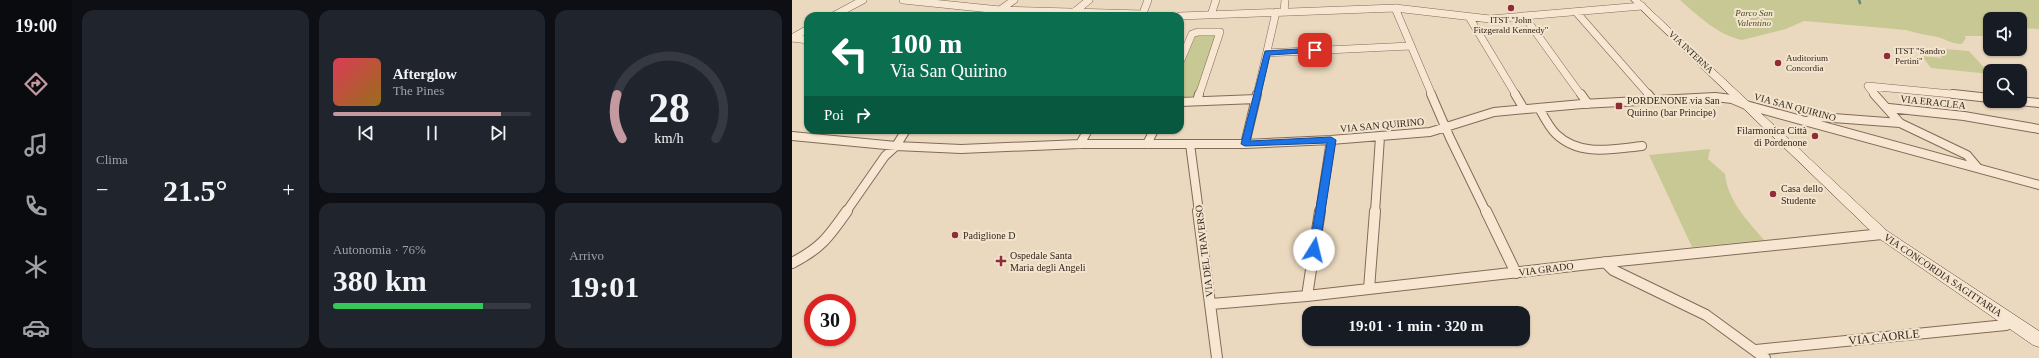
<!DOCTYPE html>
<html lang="it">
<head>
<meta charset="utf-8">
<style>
  :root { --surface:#171b24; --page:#20242c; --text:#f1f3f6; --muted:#9ea1a6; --line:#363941; --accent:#c599a0 }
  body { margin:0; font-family:Georgia,serif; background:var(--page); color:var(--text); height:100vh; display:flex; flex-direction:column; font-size:15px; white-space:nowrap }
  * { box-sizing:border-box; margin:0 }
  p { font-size:13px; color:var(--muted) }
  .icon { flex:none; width:22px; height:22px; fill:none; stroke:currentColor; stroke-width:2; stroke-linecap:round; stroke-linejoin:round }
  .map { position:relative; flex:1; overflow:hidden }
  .drawer { display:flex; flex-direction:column; gap:10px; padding:10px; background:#0d0f14; width:720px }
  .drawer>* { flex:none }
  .banner { position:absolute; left:12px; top:12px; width:380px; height:122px; border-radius:12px; box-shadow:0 1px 3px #0004; background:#0b6e4f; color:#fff; overflow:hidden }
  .fabs { position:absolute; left:1191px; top:12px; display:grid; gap:8px }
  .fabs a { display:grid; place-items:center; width:44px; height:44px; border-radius:8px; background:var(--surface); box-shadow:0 1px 3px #0004; font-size:20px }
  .speed { position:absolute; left:12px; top:294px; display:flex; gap:8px; font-size:20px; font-weight:700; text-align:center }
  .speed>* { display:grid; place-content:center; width:52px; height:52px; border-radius:50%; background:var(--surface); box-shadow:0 1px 3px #0004; line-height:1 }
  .speed .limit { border:6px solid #d22; background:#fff; color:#111 }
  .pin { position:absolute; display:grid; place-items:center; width:34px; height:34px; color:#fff; margin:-17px; border-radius:8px; box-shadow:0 2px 6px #0006 }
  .me { position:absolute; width:44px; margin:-22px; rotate:9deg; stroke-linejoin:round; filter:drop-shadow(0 0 3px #0008) }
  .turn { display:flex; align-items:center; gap:14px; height:84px; padding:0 20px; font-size:18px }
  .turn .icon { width:52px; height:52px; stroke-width:2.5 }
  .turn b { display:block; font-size:28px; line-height:34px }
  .then { display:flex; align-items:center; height:38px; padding:0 20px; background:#0003; gap:8px; font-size:15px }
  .big { font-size:30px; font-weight:800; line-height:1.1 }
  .drawer .widget { flex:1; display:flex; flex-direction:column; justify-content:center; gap:6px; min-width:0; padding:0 14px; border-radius:12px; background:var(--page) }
  .drawer .dial { align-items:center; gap:0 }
  .dial svg { height:104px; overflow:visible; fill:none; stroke:var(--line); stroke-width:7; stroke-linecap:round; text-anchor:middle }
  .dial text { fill:var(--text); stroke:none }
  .song { display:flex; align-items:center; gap:12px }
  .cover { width:48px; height:48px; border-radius:6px; background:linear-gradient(135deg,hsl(350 70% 55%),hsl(40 70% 35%)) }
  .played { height:4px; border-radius:2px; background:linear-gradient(90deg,var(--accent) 85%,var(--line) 85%) }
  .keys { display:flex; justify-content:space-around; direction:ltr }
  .heat { display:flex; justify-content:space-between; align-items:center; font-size:22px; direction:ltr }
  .charge { height:6px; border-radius:3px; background:linear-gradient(90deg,#34c759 76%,var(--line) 0) }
  .drawer .tiles { flex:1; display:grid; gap:10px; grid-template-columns:repeat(3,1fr) }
  .widget:first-child { grid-row:span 2 }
  .trip { position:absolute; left:510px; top:306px; width:228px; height:40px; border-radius:12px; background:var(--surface); box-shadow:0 1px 3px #0004; font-weight:800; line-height:40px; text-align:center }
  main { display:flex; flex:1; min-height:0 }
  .tabs { display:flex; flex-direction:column; width:72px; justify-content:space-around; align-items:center; background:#090b0e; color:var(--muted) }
  .tabs .icon { width:28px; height:28px }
  .tabs .current { color:var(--accent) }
  .tabs b { font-size:18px; color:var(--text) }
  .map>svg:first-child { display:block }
  .green { fill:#c8c894 }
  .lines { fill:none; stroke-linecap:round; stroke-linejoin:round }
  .stream { stroke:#6a8a7e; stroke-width:2.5 }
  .street-far2-casing { stroke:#836a59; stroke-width:8 }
  .street-far1-casing { stroke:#836a59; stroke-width:10 }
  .street-casing { stroke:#836a59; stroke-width:12 }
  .secondary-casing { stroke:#644b3c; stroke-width:1 }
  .street-far2 { stroke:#f7e7d2; stroke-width:7 }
  .street-far1 { stroke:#f7e7d2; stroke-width:8 }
  .street { stroke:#f7e7d2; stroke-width:10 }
  .secondary { fill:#f7e7d2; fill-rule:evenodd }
  .route { fill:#1a73e8; stroke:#114b97 }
  .poi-dot { fill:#8f2c38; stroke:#f3e4ce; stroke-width:1.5 }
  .labels { text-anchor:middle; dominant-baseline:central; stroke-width:4; stroke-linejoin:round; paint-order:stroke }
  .far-park-label { font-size:9px; font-style:italic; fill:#494e24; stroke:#f3e4ce }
  .far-poi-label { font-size:9px; fill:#33251c; stroke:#f3e4ce; text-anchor:start }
  .far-street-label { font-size:9px; fill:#33251c; stroke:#f3e4ce }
  .poi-label { font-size:10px; fill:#33251c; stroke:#f3e4ce; text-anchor:start }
  .street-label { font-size:10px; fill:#33251c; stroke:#f3e4ce }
  .near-street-label { font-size:12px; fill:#33251c; stroke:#f3e4ce }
</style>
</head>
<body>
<main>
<nav class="tabs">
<b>19:00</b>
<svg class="icon current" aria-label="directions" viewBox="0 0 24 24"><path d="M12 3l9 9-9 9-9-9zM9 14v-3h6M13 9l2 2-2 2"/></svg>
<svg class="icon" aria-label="music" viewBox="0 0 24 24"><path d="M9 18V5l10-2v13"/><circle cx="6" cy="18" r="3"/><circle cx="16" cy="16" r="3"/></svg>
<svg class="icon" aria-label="phone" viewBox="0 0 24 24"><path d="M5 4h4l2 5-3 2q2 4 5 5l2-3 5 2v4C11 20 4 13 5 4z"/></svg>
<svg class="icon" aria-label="climate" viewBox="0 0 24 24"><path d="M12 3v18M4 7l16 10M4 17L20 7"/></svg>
<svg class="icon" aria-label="car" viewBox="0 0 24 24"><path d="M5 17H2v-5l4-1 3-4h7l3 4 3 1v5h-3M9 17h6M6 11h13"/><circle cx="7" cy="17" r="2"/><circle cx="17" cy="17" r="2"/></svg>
</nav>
<section class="drawer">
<div class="tiles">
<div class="widget"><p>Clima</p>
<div class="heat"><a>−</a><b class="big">21.5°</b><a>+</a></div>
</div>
<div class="widget">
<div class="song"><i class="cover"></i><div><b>Afterglow</b><p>The Pines</p></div></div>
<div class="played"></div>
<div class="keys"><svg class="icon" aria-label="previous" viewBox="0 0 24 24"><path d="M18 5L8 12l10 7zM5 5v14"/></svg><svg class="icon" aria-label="pause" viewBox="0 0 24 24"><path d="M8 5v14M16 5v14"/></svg><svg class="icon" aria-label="next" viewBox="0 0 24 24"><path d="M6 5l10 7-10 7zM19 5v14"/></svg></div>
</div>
<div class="widget dial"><svg viewBox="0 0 100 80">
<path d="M14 69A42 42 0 1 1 86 69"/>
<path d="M14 69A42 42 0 0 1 10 35" stroke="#c599a0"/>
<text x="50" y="56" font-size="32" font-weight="700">28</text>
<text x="50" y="72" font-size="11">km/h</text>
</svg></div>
<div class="widget"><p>Autonomia · 76%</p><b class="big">380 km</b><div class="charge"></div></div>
<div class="widget"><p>Arrivo</p><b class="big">19:01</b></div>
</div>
</section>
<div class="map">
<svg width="1247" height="358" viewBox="0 0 1247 358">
  <rect width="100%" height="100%" fill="#ebd9bf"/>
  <path class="green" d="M888,0H1247V29L1228,28V19H1198V36H1172L1174,38L1170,44C1162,44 1156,41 1149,38C1137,35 1126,34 1114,30L1012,21L994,29L950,40C926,35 906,16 888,0Z
    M428,32L405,101L388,102V62L398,36Z
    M1142,48L1177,51L1198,74L1139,68L1130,56L1150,58Z
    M918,149L916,159L933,174C936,201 955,220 972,240L900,247L857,155Z"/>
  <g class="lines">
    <path class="stream" d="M1067,0L1068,3"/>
    <g class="street-far2-casing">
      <path id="street-far2" d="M111,0L208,10L351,14
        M603,8L640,95
        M208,10L222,0
        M492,12L493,0
        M281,13L297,0
        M785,13L857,95
        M419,15L424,0
        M41,16L71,0
        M350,16L356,0
        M388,16L603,8L698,19L850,6
        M732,16L789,95
        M677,17L724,95
        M0,38L16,29
        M0,38L16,40
        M475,53L618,46
        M388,62L400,34L406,32H428L407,95
        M465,95L484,12
        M1083,95L1076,86L1170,95"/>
    </g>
    <g class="street-far1-casing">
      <path id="street-far1" d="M639,94L658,138L694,212
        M723,94L732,109
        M789,94L796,104
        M856,94L861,100
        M1082,94L1108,123
        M1161,94L1198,98
        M405,101L407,94
        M1227,101L1247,103
        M388,102L464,99
        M747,108C752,117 757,127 764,134C788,157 821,149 850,146
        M1097,108L1172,116L1247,129
        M1014,121L1028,117L1108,123L1175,155L1186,168
        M0,136L104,146L169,149L288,144H453L539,140L638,132L702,112L790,104L923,97L940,99L954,105L1247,185
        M288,144L296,130
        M355,144L362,130
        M398,144L407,212
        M453,144L465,94
        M54,212L93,156L104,146L114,130
        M528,212L539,140
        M583,212L588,137"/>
    </g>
    <g class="street-casing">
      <path id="street" d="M406,211L425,358
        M694,211L724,273
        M813,262L821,270L914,315L973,358
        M0,263C29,248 36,238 55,211
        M577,289L583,211
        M515,296L528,211
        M419,304L515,296L807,263L1090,234
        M964,350L1214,325L1220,322"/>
    </g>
    <g class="secondary-casing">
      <path id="secondary" d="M839,0H848L1095,231L1247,331V347L1241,345L1085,237Z"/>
    </g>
    <use href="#street-far2" class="street-far2"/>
    <use href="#street-far1" class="street-far1"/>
    <use href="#street" class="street"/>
    <use href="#secondary" class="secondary"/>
  </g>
  <path class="route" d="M523,48L526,50L525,52L478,55L458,141L539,137L544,140L527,250L522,254L517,250L535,143L453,146L449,144L473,51Z"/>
  <g class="poi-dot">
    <circle cx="719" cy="8" r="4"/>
    <circle cx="1095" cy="56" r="4"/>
    <circle cx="986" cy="63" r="4"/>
    <rect x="823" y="102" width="8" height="8" rx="2"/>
    <circle cx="1023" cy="136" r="4"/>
    <circle cx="981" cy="194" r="4"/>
    <circle cx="163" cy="235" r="4"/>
    <path d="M207 255h4v4h4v4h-4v4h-4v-4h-4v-4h4z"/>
  </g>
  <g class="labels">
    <g class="far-park-label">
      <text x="962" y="13">Parco San<tspan x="962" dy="10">Valentino</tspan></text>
    </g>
    <g class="far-poi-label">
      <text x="719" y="20" text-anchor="middle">ITST "John<tspan x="719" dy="10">Fitzgerald Kennedy"</tspan></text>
      <text x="1103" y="51">ITST "Sandro<tspan x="1103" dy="10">Pertini"</tspan></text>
      <text x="994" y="58">Auditorium<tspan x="994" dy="10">Concordia</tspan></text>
    </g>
    <g class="far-street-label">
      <text transform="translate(899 52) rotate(43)">VIA INTERNA</text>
    </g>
    <g class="poi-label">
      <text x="835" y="100">PORDENONE via San<tspan x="835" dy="12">Quirino (bar Principe)</tspan></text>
      <text x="1015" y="130" text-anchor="end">Filarmonica Città<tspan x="1015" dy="12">di Pordenone</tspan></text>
      <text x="989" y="188">Casa dello<tspan x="989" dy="12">Studente</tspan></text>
      <text x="171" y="235">Padiglione D</text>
      <text x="218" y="255">Ospedale Santa<tspan x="218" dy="12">Maria degli Angeli</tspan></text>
    </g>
    <g class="street-label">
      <text transform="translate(1141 102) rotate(6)">VIA ERACLEA</text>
      <text transform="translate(1003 107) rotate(15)">VIA SAN QUIRINO</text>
      <text transform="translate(590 125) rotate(-5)">VIA SAN QUIRINO</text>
      <text transform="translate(412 251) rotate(-97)">VIA DEL TRAVERSO</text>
      <text transform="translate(754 269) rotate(-7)">VIA GRADO</text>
      <text transform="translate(1151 275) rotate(34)">VIA CONCORDIA SAGITTARIA</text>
    </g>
    <g class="near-street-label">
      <text transform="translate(1092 337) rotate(-6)">VIA CAORLE</text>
    </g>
  </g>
</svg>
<div class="fabs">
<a><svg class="icon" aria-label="sound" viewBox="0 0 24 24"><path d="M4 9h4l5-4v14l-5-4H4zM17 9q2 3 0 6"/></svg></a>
<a><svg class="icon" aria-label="search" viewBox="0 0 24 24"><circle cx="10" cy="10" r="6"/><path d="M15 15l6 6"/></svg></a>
</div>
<div class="speed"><div class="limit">30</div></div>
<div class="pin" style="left:523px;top:50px;background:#d93025"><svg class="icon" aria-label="arrive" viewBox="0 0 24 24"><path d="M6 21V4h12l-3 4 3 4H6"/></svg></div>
<svg class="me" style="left:522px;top:250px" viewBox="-20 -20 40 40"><circle r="19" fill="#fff"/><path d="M0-13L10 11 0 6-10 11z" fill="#1a73e8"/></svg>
<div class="trip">19:01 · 1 min · 320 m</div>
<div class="banner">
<div class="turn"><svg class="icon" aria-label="left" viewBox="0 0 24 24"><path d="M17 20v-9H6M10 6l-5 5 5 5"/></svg><div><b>100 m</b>Via San Quirino</div></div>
<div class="then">Poi<svg class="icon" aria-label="right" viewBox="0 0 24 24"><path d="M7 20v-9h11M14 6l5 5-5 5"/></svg></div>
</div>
</div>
</main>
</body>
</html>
